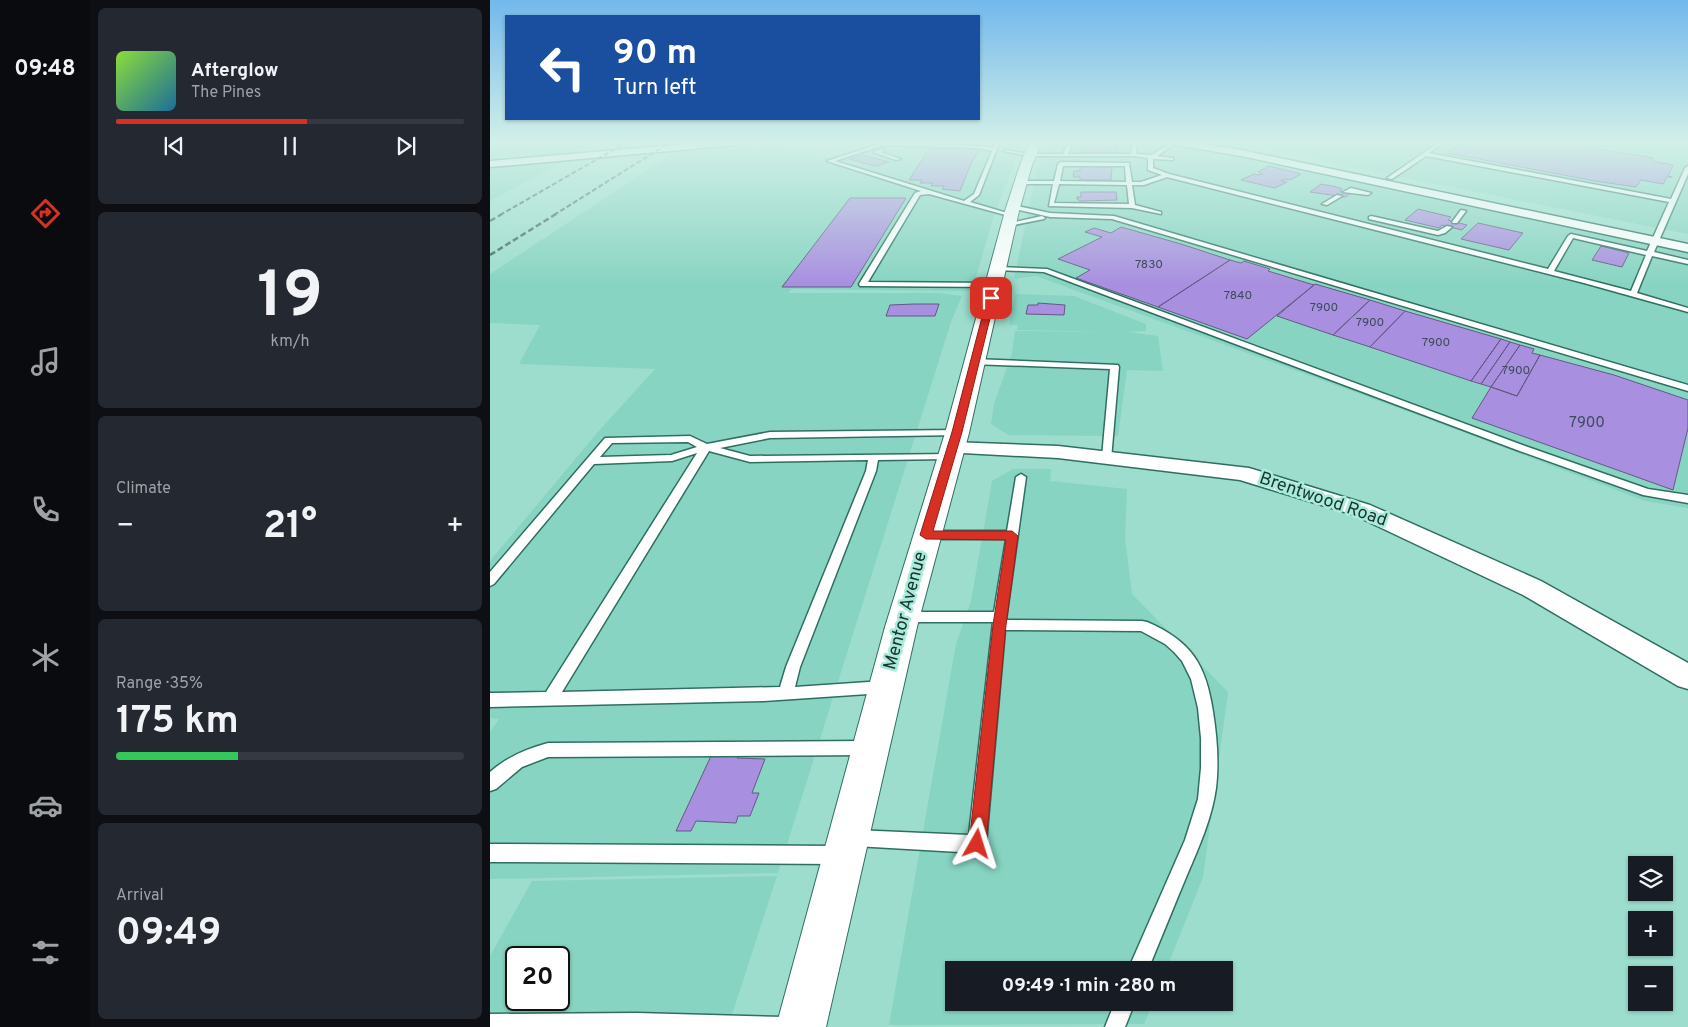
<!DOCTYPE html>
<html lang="en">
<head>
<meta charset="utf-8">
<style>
  :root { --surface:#171b24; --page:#242831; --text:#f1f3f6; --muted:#9ea1a6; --line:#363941; --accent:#d93025 }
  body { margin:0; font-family:Overpass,sans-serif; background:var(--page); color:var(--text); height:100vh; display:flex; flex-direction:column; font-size:19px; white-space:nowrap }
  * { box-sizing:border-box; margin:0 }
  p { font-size:16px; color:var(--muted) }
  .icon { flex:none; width:28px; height:28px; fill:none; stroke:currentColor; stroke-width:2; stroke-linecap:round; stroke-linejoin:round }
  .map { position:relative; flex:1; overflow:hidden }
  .panel { display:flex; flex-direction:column; gap:8px; padding:8px; background:#0d0f14; width:400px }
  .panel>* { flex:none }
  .top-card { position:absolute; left:15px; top:15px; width:475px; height:105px; border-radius:0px; box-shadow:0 1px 4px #0004; background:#1a4fa0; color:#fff; overflow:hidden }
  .tools { position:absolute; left:1138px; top:856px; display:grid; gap:10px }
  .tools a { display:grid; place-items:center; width:45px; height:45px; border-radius:0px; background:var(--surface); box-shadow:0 1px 4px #0004; font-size:25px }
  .speed { position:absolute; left:15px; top:946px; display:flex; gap:10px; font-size:25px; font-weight:700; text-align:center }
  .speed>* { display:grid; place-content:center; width:65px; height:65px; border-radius:50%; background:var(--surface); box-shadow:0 1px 4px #0004; line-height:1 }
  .speed .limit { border:2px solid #111; border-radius:8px; background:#fff; color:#111 }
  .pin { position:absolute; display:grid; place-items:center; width:42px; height:42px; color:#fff; margin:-21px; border-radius:10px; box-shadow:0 2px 8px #0006 }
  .me { position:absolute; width:55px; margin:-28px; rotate:6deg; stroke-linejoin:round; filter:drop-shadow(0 0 4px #0008) }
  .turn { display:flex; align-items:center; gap:18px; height:105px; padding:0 25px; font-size:22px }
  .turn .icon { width:65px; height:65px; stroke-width:2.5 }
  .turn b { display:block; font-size:35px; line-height:42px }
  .big { font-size:38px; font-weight:700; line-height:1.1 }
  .panel .widget { flex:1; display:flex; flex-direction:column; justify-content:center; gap:8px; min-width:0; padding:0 18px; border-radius:8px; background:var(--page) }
  .panel .dial { align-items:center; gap:0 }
  .dial b { font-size:65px; line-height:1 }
  .song { display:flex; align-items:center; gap:15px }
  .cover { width:60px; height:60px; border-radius:8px; background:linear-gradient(135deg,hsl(90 70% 55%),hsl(200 70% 35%)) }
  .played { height:5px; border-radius:2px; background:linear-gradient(90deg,var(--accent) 55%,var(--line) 55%) }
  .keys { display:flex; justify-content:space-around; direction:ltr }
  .heat { display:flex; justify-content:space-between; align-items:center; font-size:28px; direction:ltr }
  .charge { height:8px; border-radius:4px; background:linear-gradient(90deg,#34c759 35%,var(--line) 0) }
  .trip { position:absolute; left:455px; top:961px; width:288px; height:50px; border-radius:0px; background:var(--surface); box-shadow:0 1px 4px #0004; font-weight:700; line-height:50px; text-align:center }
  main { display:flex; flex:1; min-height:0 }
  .tabs { display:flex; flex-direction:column; width:90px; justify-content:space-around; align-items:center; background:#090b0e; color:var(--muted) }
  .tabs .icon { width:35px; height:35px }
  .tabs .selected { color:var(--accent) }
  .tabs b { font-size:22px; color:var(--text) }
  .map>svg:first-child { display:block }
  .built { fill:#88d4c2; fill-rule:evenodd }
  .building { fill:#a88fdf; stroke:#655884 }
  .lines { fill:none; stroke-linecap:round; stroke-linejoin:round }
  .lane-casing { stroke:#2f6f62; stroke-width:3 }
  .street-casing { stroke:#2f6f62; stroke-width:3 }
  .primary-casing { stroke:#2f6f62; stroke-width:2 }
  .lane { fill:#fff; fill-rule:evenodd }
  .street { fill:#fff; fill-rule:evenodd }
  .primary { fill:#fff; fill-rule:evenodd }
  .rail-far1 { stroke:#426960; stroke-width:2; stroke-dasharray:5 2.5; stroke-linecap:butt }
  .rail { stroke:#426960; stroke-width:2.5; stroke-dasharray:6 3; stroke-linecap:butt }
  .route { fill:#d93025; stroke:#8d1f18 }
  .labels { text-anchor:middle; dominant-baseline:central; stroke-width:5; stroke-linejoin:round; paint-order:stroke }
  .far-number-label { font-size:12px; fill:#3d4b5a }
  .number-label { font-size:15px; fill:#3d4b5a }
  .street-label { font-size:18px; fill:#19342e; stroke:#a9ebda }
</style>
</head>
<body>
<main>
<nav class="tabs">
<b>09:48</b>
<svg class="icon selected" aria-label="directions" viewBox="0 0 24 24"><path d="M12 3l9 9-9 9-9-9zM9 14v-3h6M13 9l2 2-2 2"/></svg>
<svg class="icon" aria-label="music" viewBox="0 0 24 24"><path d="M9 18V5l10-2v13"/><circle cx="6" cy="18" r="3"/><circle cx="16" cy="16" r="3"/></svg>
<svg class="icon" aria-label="phone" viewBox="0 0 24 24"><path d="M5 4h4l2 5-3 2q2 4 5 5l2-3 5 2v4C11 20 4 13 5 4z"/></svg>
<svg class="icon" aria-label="climate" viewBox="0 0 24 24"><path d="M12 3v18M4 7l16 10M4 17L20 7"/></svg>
<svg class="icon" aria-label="car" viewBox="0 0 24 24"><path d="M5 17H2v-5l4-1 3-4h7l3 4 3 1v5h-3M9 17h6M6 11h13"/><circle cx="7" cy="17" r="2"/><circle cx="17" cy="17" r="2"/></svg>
<svg class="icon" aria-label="filters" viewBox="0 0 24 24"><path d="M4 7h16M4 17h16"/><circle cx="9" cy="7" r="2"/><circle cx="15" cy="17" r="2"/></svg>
</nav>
<section class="panel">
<div class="widget">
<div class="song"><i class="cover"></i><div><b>Afterglow</b><p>The Pines</p></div></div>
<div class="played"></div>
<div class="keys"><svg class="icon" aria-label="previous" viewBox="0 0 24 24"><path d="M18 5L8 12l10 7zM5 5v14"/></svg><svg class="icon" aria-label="pause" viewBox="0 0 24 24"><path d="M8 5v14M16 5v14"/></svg><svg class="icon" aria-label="next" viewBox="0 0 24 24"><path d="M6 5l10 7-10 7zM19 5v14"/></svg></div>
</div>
<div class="widget dial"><b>19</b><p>km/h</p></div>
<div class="widget"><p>Climate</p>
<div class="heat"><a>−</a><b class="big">21°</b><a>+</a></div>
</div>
<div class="widget"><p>Range · 35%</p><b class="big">175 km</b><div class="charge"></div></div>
<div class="widget"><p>Arrival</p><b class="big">09:49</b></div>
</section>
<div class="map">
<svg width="1198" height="1027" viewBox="0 0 1198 1027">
  <rect width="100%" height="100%" fill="#9cddcd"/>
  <path class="built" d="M0,141H114L0,201Z
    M387,141H533L504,215L482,291L302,289L298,293H450L472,296L461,322L288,873L0,879V732L9,719L0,718V561L107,433L165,369L29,364L50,325L0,323V274L185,152L292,146L324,155L343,158L383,146Z
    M562,141H669L703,146L1198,251V508L1155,501L933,417L546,276L524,279L547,170Z
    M741,141H1198V234L866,168Z
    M525,294L584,296L656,324V331L638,332L668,336L673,371L637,370L628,436L518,435L501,424L504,404L522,353L525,331L625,332L527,330L528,325H519Z
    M523,469H561L560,481L637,489L635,538L642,594L738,692L713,877L676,970H464V1002L663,1003L654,1024L399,1025L466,644L481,601L502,481Z
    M287,876L238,1027H0V956L42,881ZM26,958H69V1000H26Z"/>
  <path class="building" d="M467,141H496L494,145H466Z
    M594,141L628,142L626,153L591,152Z
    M968,141H1108L1102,148L1163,158L1162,161L1183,165L1178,176L1182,177H1177L1173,184L1151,180L1146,187L1105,181L957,153L970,143H966Z
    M439,149H489L480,166L470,191L452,189L454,186H441L443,183H430L432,180H419Z
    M373,155L399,162L385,166L359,159Z
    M590,166L622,167L621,180H590V177H583L584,171H590Z
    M779,166L811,174L800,180L795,179L791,181L797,182L785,188L751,180L764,174L769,175L773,174L768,172Z
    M831,184L847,187L852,189L850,191L861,193L855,197L820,192Z
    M591,192H626L627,200L590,201L587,199V197H591Z
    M360,198H416L361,287H292Z
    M928,209L961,217L958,220L977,225L972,230L952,225L949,228L915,220Z
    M988,223L1033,233L1019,250L971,239Z
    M631,227L691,244L740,260L668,307L586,278L600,270L568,259L612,237L595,232L604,228L621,233Z
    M1111,246L1139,253L1132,267L1102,260Z
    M740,260L751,263L754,261L780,269L778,271L824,285L757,339L668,307Z
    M825,284L880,300L843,335L787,316Z
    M880,300L915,311L880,347L843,335Z
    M548,303L575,305L574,315L536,314L538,305H548Z
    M424,304H449L445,316H396L400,305Z
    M915,311L1011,339L981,381L880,347Z
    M1011,339L1020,342L991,384L981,381Z
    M1020,342L1030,345L1001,387L991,384Z
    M1030,345L1044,349L1042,353L1050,355L1027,396L1001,387Z
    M1050,355L1124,375L1198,400V428L1183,490L982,418L1001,387L1027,396Z
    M249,753L247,758L275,759L262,793H269L260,816H248L246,823L206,821L201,831H186L221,756Z"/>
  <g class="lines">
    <g class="lane-casing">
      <path id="lane" d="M393,141H397V143L489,146L503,148L506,141H510L489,195L480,202L524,215L519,216L439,194L430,195L378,282L504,283H507V287L370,286L369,284L425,193L431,191L337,161L392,143ZM394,145L489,148L502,151L484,194L474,201L345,161Z
        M579,141H583L578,154H641L642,144L625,141L647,143L646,154L662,155L684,141H689L667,156L683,158V160L663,159V168L679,174L1058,269L1078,236L1081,234L1157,251L1179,202L936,156L902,179L897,178L951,141H956L939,153L1181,199L1195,168L1198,166V174L1164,252L1198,260V264L1162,256L1147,293L1198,308V312L1094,283L677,177L654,185H642L645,205L671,212V214L642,208L559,206L563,184H531L529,181H564L568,164L571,162L639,163L642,182H651L672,175L658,170V158L643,156H540L513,151L515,150L540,154H573ZM573,166H635L636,182L570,181ZM569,184L637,185L639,204L564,203ZM1083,238L1156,255L1141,291L1064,271Z
        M393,149L395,151L390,152L411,159L406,160L383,152Z
        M861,188L881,193L878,195L853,192Z
        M847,195L852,196L837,205L832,204Z
        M523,205L560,213L624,216L1198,385V391L622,219L560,217L521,208V206Z
        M971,210L976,211L967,223H963L962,222Z
        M552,216L555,218L554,219L519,226L516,224Z
        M881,216L948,231L957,226L962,227L955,233L948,235L879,219V217Z
        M508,267L557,269L1035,446L1158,489L1198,495V503L1153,495L1027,450L554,272L506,270L505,269Z
        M484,359L628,365L629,367L621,459H613L612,457L620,369L481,364L480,362Z
        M467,430L472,433L470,435L280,438L230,448L260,456L463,454L464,456L463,458L459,459L388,460L386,471L310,667L305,687L393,681L398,683L400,687L398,691L393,693L274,701L0,707V693L56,692L207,453L182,461L104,464L4,584L0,586V572L115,438L200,436L217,444L280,432ZM198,442L207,447L181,455L110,457L122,443ZM219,451L260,462L378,460L376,471L296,667L290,687L72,692Z
        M531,474L536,477L516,620L652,621L657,622C701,641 716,664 723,712C727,737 729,763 726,788C722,818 709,847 697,875C684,906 671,938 658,970H638L695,840L708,799L711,768V738L708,708L701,679L692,661L684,652L675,644L651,631L515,630L496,844L493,850L487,853L365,846L359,844L357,838L359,832L365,830L479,835L503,622H415L410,621L408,617L410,613L415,612H504L516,539H438L432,535L438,531H517L526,477Z
        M376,741L381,743L384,748L381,753L376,755L58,757L32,767L6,789L0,791V772C17,757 36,749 58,743Z
        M0,844L348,846L354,849L357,855L354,861L348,864L0,862Z
        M625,1002H645L635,1027H615Z
        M147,1013L294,1017L301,1020L304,1027H0V1014Z"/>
    </g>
    <g class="street-casing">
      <path id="street" d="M229,141H262L257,144L0,167V161Z
        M677,141H696L756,151L1198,244V252L756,157L682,144Z
        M461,442L568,446L759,468L880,505L1051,581L1198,663V689L1188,686L1033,595L864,515L750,480L568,458L454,452L451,448L454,444Z"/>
    </g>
    <g class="primary-casing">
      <path id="primary" d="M540,141H552L542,165L529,211L479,433L427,627L336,1027H286L395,627L455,433L515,211L530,165Z"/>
    </g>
    <use href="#lane" class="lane"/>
    <use href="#street" class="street"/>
    <use href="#primary" class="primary"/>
    <path class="rail-far1" d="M10,215L139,141
      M64,215L182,141"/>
    <path class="rail" d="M0,221L12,214
      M0,255L66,214"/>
  </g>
  <linearGradient id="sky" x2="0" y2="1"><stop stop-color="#72b8ec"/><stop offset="0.5" stop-color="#d2f0e8"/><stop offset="1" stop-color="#d2f0e8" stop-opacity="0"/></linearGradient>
  <rect width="1198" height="284" fill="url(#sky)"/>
  <path class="route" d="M501,296L505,298L472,432L443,531H522L528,536L516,625L496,844L493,850L487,852L481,850L479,844L503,625L516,540L436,539L430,535L462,432L497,298Z"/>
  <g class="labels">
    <g class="far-number-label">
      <text x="659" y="265">7830</text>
      <text x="748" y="296">7840</text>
      <text x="834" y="308">7900</text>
      <text x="880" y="323">7900</text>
      <text x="946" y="343">7900</text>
      <text x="1026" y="371">7900</text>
    </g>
    <g class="number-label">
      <text x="1097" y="423">7900</text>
    </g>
    <g class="street-label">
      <text transform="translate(833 500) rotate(19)">Brentwood Road</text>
      <text transform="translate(416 611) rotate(-75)">Mentor Avenue</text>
    </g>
  </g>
</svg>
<div class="tools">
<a><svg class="icon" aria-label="layers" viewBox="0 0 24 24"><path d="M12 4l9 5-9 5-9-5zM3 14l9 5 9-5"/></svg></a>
<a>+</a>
<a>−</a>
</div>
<div class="speed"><div class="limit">20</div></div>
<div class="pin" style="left:501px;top:298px;background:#d93025"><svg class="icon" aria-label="arrive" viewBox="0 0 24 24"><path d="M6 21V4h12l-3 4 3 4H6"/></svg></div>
<svg class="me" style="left:487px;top:844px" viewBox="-20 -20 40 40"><path d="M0-17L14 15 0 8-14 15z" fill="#d93025" stroke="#fff" stroke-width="4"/></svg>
<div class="trip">09:49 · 1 min · 280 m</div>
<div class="top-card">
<div class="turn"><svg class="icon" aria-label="left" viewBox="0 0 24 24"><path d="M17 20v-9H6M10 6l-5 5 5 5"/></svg><div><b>90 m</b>Turn left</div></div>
</div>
</div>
</main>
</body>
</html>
